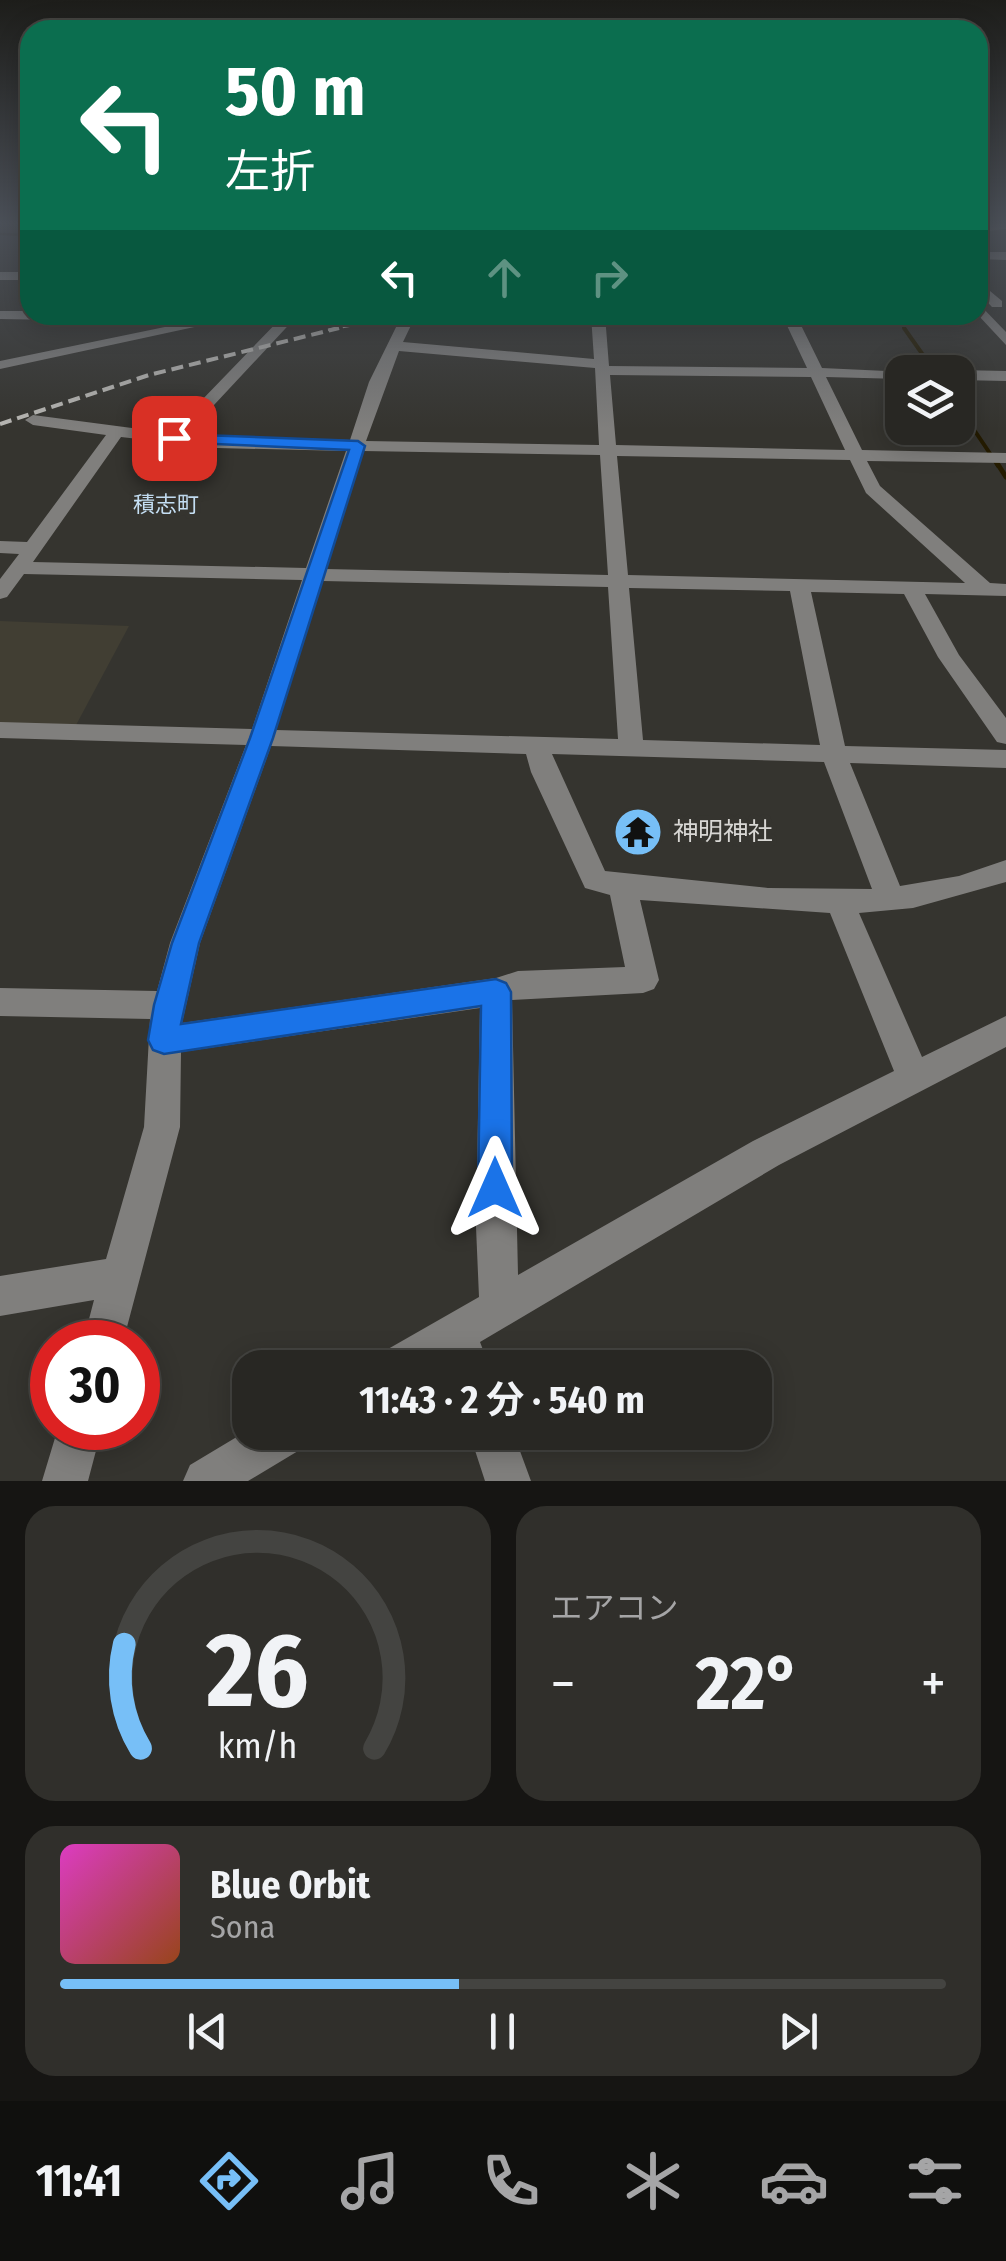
<!DOCTYPE html>
<html lang="ja">
<head>
<meta charset="utf-8">
<style>
  :root { --surface:#282723; --page:#302f2b; --text:#f1f3f6; --muted:#a5a5a6; --line:#444441; --accent:#77bff7 }
  body { margin:0; font-family:"Fira Sans Condensed","Noto Sans JP",sans-serif; background:var(--page); color:var(--text); height:100vh; display:flex; flex-direction:column; font-size:38px; white-space:nowrap }
  * { box-sizing:border-box; margin:0 }
  p { font-size:32px; color:var(--muted) }
  .icon { flex:none; width:55px; height:55px; fill:none; stroke:currentColor; stroke-width:2; stroke-linecap:round; stroke-linejoin:round }
  .map { position:relative; height:1481px; overflow:hidden }
  .drawer { display:flex; flex-direction:column; gap:25px; padding:25px; background:#161513; flex:1 }
  .drawer>* { flex:none }
  .top-card { position:absolute; left:20px; top:20px; width:968px; height:305px; border-radius:30px; box-shadow:0 5px 25px #0003,0 0 0 2px var(--line); background:#0b6e4f; color:#fff; overflow:hidden }
  .buttons { position:absolute; left:885px; top:355px; display:grid; gap:20px }
  .buttons a { display:grid; place-items:center; width:90px; height:90px; border-radius:20px; background:var(--surface); box-shadow:0 5px 25px #0003,0 0 0 2px var(--line); font-size:50px }
  .speed { position:absolute; left:30px; top:1320px; display:flex; gap:20px; font-size:50px; font-weight:700; text-align:center }
  .speed>* { display:grid; place-content:center; width:130px; height:130px; border-radius:50%; background:var(--surface); box-shadow:0 5px 25px #0003,0 0 0 2px var(--line); line-height:1 }
  .speed .limit { border:15px solid #d22; background:#fff; color:#111 }
  .pin { position:absolute; display:grid; place-items:center; width:85px; height:85px; color:#fff; margin:-42px; border-radius:20px; box-shadow:0 5px 15px #0006 }
  .me { position:absolute; width:110px; margin:-55px; rotate:0deg; stroke-linejoin:round; filter:drop-shadow(0 0 8px #0008) }
  .turn { display:flex; align-items:center; gap:35px; height:210px; padding:0 40px; font-size:45px }
  .turn .icon { width:130px; height:130px; stroke-width:2.5 }
  .turn b { display:block; font-size:70px; line-height:85px }
  .lanes { display:flex; align-items:center; height:95px; padding:0 40px; background:#0003; justify-content:center; gap:50px; direction:ltr }
  .lanes .off { opacity:.35 }
  .big { font-size:75px; font-weight:700; line-height:1.1 }
  .drawer .widget { flex:1; display:flex; flex-direction:column; justify-content:center; gap:15px; min-width:0; padding:0 35px; border-radius:30px; background:var(--page) }
  .drawer .dial { align-items:center; gap:0 }
  .dial svg { height:260px; overflow:visible; fill:none; stroke:var(--line); stroke-width:7; stroke-linecap:round; text-anchor:middle }
  .dial text { fill:var(--text); stroke:none }
  .song { display:flex; align-items:center; gap:30px }
  .cover { width:120px; height:120px; border-radius:15px; background:linear-gradient(135deg,hsl(310 70% 55%),hsl(20 70% 35%)) }
  .played { height:10px; border-radius:5px; background:linear-gradient(90deg,var(--accent) 45%,var(--line) 45%) }
  .keys { display:flex; justify-content:space-around; direction:ltr }
  .heat { display:flex; justify-content:space-between; align-items:center; font-size:55px; direction:ltr }
  .drawer .tiles { flex:1; display:grid; gap:25px; grid-template-columns:1fr 1fr }
  .widget:last-child { grid-column:span 2 }
  .trip { position:absolute; left:232px; top:1350px; width:540px; height:100px; border-radius:30px; background:var(--surface); box-shadow:0 5px 25px #0003,0 0 0 2px var(--line); font-weight:700; line-height:100px; text-align:center }
  .menu { display:flex; height:160px; justify-content:space-around; align-items:center; background:#10100e; color:var(--muted) }
  .menu .icon { width:70px; height:70px }
  .menu .on { color:var(--accent) }
  .menu b { font-size:45px; color:var(--text) }
  .map>svg:first-child { display:block }
  .built { fill:#413e33 }
  .lines { fill:none; stroke-linecap:round; stroke-linejoin:round }
  .stream-far2 { stroke:#241b00; stroke-width:2.5 }
  .stream-far1 { stroke:#241b00; stroke-width:4 }
  .stream { stroke:#241b00; stroke-width:5 }
  .minor { fill:#807f7d; fill-rule:evenodd }
  .rail-far1 { stroke:#b8b7b3; stroke-width:2.5; stroke-dasharray:10 5; stroke-linecap:butt }
  .rail { stroke:#b8b7b3; stroke-width:4; stroke-dasharray:12 6; stroke-linecap:butt }
  .route { fill:#1a73e8; stroke:#114b97; stroke-width:2.5 }
  .labels { text-anchor:middle; dominant-baseline:central; stroke-width:10; stroke-linejoin:round; paint-order:stroke }
  .far-neighbourhood-label { font-size:22px; fill:#c5dff4; stroke:#35342f }
  .poi-label { font-size:25px; fill:#d8d7d4; stroke:#35342f; text-anchor:start }
</style>
</head>
<body>
<div class="map">
<svg width="1006" height="1481" viewBox="0 0 1006 1481">
  <rect width="100%" height="100%" fill="#35342f"/>
  <path class="built" d="M0,621L129,626L75,727L0,725Z"/>
  <g class="lines">
    <path class="stream-far2" d="M0,234L30,235
      M895,315L906,330"/>
    <path class="stream-far1" d="M904,328L935,372
      M958,406L991,455
      M995,461L998,466"/>
    <path class="stream" d="M997,463L1006,477"/>
    <path class="minor" d="M1006,223V229L978,232V226Z
      M978,252H1006V260L978,259Z
      M0,272H30V280H0Z
      M978,281L1002,301V307H992L978,292Z
      M978,303L1006,332V345L978,315Z
      M0,311H30V315H179L182,318L175,322L0,319Z
      M223,315H250L0,369V361Z
      M284,315H298L186,435L350,440L369,382L402,315H416L403,342L594,359L591,315H605L609,366L807,368L782,315H796L822,368L908,372H902V379L826,377L862,450L1006,453V463L867,461L880,486L990,583L1006,584V596L925,594L959,655L1006,718V744L997,742L938,657L904,594L811,592L845,746L1006,750V768L850,763L900,886L959,876L1006,860V882L913,908L859,913L922,1057L1006,1016V1047L779,1165L480,1342L490,1368H448L446,1362L437,1368H375L381,1353L479,1297L476,1227L480,1008L181,1052L180,1127L123,1342H83L94,1300L0,1316V1276L106,1259L144,1127L150,1019L0,1016V988L157,991L170,943L246,745L0,738V722L252,729L302,580L24,574L7,597L0,599V579L19,554L0,553V541L27,542L106,435L33,425L25,420L33,415L170,433ZM399,351L595,368L599,445L366,441ZM610,375L811,377L845,450L616,445ZM121,437L217,448L346,451L306,568L33,562ZM363,451L600,455L608,575L326,569ZM617,456L850,460L866,493L965,583L628,575ZM323,581L608,587L618,739L276,730ZM629,588L790,591L820,745L643,740ZM271,746L526,754L531,772L585,888L610,895L625,967L518,971L496,978L182,1023L200,943ZM552,754L824,762L872,889L768,888L605,871ZM640,900L830,913L894,1071L753,1141L518,1275L512,1000L643,993L654,989L659,980Z
      M958,370L1006,371V381L958,380V372H952Z
      M58,1428H102L88,1481H42Z
      M250,1429V1432H309L303,1448L248,1481H183L190,1465Z
      M469,1432H513L531,1481H485Z"/>
    <path class="rail-far1" d="M328,330L404,315"/>
    <path class="rail" d="M0,424L149,375L339,328"/>
  </g>
  <linearGradient id="sky" x2="0" y2="1"><stop stop-color="#1d1d1a"/><stop offset="0.52" stop-color="#4b5058"/><stop offset="1" stop-color="#4b5058" stop-opacity="0"/></linearGradient>
  <rect width="1006" height="429" fill="url(#sky)"/>
  <path class="route" d="M174,434L358,441L365,446L273,738L199,943L181,1024L496,979L506,983L511,992L512,1188L507,1200L495,1205L483,1200L478,1188L481,1006L164,1054L153,1050L148,1040L154,1005L172,943L250,738L349,450L169,442V435Z"/>
  <defs>
    <g id="temple-disc" transform="scale(2.5)"><circle r="9.5" fill="#77bff7" stroke="#35342f"/><path d="M0-6L5-2H3V0L6.5 2.5H4V6H1.5V3h-3V6H-4V2.5H-6.5L-3 0V-2H-5Z" fill="#111"/></g>
  </defs>
  <g fill-rule="evenodd">
    <use href="#temple-disc" x="638" y="832"/>
  </g>
  <g class="labels">
    <g class="far-neighbourhood-label">
      <text x="166" y="504">積志町</text>
    </g>
    <g class="poi-label">
      <text x="673" y="832">神明神社</text>
    </g>
  </g>
</svg>
<div class="buttons">
<a><svg class="icon" aria-label="layers" viewBox="0 0 24 24"><path d="M12 4l9 5-9 5-9-5zM3 14l9 5 9-5"/></svg></a>
</div>
<div class="speed"><div class="limit">30</div></div>
<div class="pin" style="left:174px;top:438px;background:#d93025"><svg class="icon" aria-label="arrive" viewBox="0 0 24 24"><path d="M6 21V4h12l-3 4 3 4H6"/></svg></div>
<svg class="me" style="left:495px;top:1188px" viewBox="-20 -20 40 40"><path d="M0-17L14 15 0 8-14 15z" fill="#1a73e8" stroke="#fff" stroke-width="4"/></svg>
<div class="trip">11:43 · 2 分 · 540 m</div>
<div class="top-card">
<div class="turn"><svg class="icon" aria-label="left" viewBox="0 0 24 24"><path d="M17 20v-9H6M10 6l-5 5 5 5"/></svg><div><b>50 m</b>左折</div></div>
<div class="lanes"><svg class="icon" aria-label="left" viewBox="0 0 24 24"><path d="M17 20v-9H6M10 6l-5 5 5 5"/></svg><svg class="icon off" aria-label="ahead" viewBox="0 0 24 24"><path d="M12 20V5M6 11l6-6 6 6"/></svg><svg class="icon off" aria-label="right" viewBox="0 0 24 24"><path d="M7 20v-9h11M14 6l5 5-5 5"/></svg></div>
</div>
</div>
<section class="drawer">
<div class="tiles">
<div class="widget dial"><svg viewBox="0 0 100 80">
<path d="M14 69A42 42 0 1 1 86 69"/>
<path d="M14 69A42 42 0 0 1 9 37" stroke="#77bff7"/>
<text x="50" y="56" font-size="32" font-weight="700">26</text>
<text x="50" y="72" font-size="11">km/h</text>
</svg></div>
<div class="widget"><p>エアコン</p>
<div class="heat"><a>−</a><b class="big">22°</b><a>+</a></div>
</div>
<div class="widget">
<div class="song"><i class="cover"></i><div><b>Blue Orbit</b><p>Sona</p></div></div>
<div class="played"></div>
<div class="keys"><svg class="icon" aria-label="previous" viewBox="0 0 24 24"><path d="M18 5L8 12l10 7zM5 5v14"/></svg><svg class="icon" aria-label="pause" viewBox="0 0 24 24"><path d="M8 5v14M16 5v14"/></svg><svg class="icon" aria-label="next" viewBox="0 0 24 24"><path d="M6 5l10 7-10 7zM19 5v14"/></svg></div>
</div>
</div>
</section>
<nav class="menu">
<b>11:41</b>
<svg class="icon on" aria-label="directions" viewBox="0 0 24 24"><path d="M12 3l9 9-9 9-9-9zM9 14v-3h6M13 9l2 2-2 2"/></svg>
<svg class="icon" aria-label="music" viewBox="0 0 24 24"><path d="M9 18V5l10-2v13"/><circle cx="6" cy="18" r="3"/><circle cx="16" cy="16" r="3"/></svg>
<svg class="icon" aria-label="phone" viewBox="0 0 24 24"><path d="M5 4h4l2 5-3 2q2 4 5 5l2-3 5 2v4C11 20 4 13 5 4z"/></svg>
<svg class="icon" aria-label="climate" viewBox="0 0 24 24"><path d="M12 3v18M4 7l16 10M4 17L20 7"/></svg>
<svg class="icon" aria-label="car" viewBox="0 0 24 24"><path d="M5 17H2v-5l4-1 3-4h7l3 4 3 1v5h-3M9 17h6M6 11h13"/><circle cx="7" cy="17" r="2"/><circle cx="17" cy="17" r="2"/></svg>
<svg class="icon" aria-label="filters" viewBox="0 0 24 24"><path d="M4 7h16M4 17h16"/><circle cx="9" cy="7" r="2"/><circle cx="15" cy="17" r="2"/></svg>
</nav>
</body>
</html>
